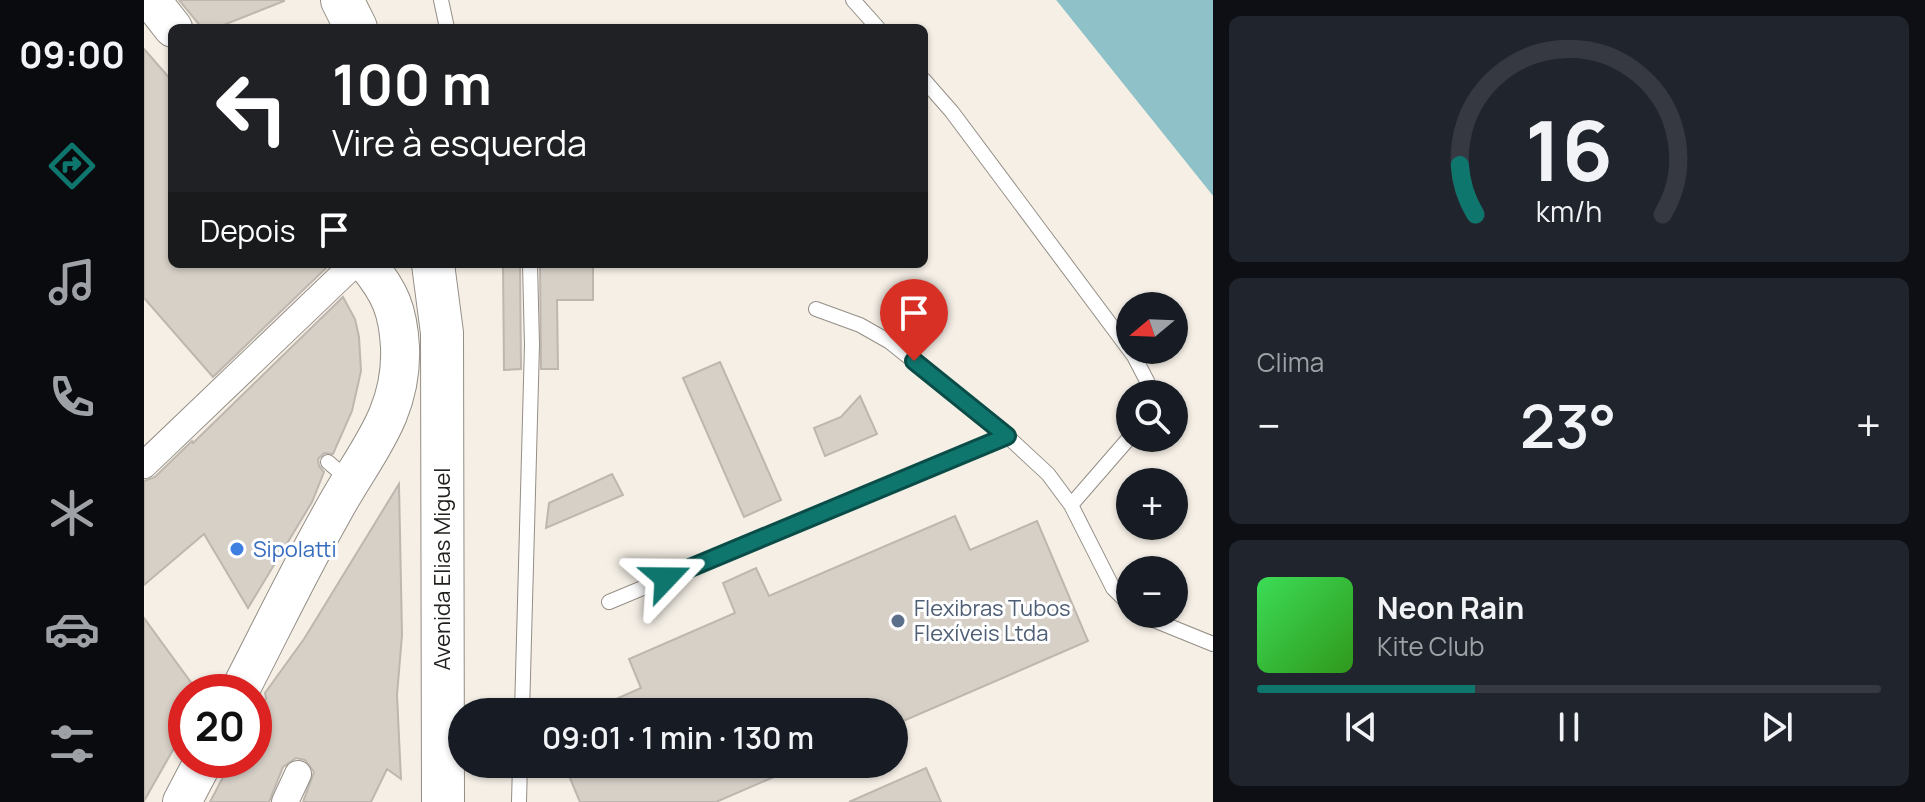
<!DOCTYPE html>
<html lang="pt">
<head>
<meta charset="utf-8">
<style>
  :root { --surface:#171b24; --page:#20242c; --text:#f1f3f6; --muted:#9ea1a6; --line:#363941; --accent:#0f766e }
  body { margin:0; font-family:Manrope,sans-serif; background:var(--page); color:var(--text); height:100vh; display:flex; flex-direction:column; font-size:30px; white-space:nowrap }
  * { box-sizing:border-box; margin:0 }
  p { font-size:26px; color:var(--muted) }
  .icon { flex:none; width:44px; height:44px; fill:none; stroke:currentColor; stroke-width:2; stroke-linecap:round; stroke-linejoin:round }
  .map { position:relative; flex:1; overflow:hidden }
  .sheet { display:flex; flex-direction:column; gap:16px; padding:16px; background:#0d0f14; width:712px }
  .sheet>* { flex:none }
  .hud { position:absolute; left:24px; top:24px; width:760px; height:244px; border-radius:12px; box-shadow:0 2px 6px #0004; background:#202124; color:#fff; overflow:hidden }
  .needle { width:52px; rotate:251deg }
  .controls { position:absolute; left:972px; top:292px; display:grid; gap:16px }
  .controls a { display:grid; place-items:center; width:72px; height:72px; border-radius:50%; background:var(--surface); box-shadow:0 2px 6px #0004; font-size:40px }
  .speed { position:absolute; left:24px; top:674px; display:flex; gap:16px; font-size:40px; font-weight:700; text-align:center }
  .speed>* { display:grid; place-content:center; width:104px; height:104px; border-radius:50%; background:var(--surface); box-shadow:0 2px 6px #0004; line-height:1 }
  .speed .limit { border:12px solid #d22; background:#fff; color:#111 }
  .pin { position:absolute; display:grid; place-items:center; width:68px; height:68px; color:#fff; margin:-82px -34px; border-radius:50% 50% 50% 0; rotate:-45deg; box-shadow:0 0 8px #0007 }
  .pin .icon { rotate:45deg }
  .me { position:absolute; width:88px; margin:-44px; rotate:67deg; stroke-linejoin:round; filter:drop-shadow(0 0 6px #0008) }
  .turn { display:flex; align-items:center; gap:28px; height:168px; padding:0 32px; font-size:36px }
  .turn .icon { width:104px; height:104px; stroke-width:2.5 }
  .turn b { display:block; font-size:56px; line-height:68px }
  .then { display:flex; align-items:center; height:76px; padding:0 32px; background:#0003; gap:16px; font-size:30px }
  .big { font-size:60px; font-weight:600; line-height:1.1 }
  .sheet .widget { flex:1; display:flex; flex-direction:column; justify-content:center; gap:12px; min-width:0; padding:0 28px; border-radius:12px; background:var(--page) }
  .sheet .dial { align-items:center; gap:0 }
  .dial svg { height:208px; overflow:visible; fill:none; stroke:var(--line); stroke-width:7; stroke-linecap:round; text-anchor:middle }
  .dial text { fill:var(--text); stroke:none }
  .song { display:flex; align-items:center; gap:24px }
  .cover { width:96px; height:96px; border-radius:12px; background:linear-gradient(135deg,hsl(130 70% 55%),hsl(110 70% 35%)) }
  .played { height:8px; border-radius:4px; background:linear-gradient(90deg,var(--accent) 35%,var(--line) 35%) }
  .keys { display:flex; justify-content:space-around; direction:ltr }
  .heat { display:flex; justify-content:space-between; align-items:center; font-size:44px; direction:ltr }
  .trip { position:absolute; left:304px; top:698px; width:460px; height:80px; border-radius:40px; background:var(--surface); box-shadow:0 2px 6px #0004; font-weight:600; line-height:80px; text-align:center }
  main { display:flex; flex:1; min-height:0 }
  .dock { display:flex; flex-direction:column; width:144px; justify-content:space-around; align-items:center; background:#090b0e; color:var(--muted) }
  .dock .icon { width:56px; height:56px }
  .dock .on { color:var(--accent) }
  .dock b { font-size:36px; color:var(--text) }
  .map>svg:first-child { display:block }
  .water { fill:#8fc2c8 }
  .pier { fill:#f5efe6 }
  .building { fill:#d6d0c7; stroke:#bdb7af; stroke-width:2 }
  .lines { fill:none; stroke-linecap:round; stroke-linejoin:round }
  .lane-casing { stroke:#948e86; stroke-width:16 }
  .street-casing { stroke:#948e86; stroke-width:28 }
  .secondary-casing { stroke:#948e86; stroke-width:40 }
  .primary-casing { stroke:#948e86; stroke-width:44 }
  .lane { stroke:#fff; stroke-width:14 }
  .street { stroke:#fff; stroke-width:26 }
  .secondary { stroke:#fff; stroke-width:38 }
  .primary { stroke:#fff; stroke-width:42 }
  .route-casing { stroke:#0a4d48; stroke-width:20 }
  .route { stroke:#0f766e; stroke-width:14 }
  .shop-dot { fill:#3f7fe0; stroke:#fff; stroke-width:3 }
  .service-dot { fill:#5c6f8a; stroke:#fff; stroke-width:3 }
  .labels { text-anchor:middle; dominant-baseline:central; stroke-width:6; stroke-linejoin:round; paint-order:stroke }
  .shop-label { font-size:22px; fill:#366cbe; stroke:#fff; text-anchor:start }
  .street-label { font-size:22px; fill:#23201d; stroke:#fff }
  .service-label { font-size:22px; fill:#4e5e75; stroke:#fff; text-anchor:start }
</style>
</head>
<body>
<main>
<nav class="dock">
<b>09:00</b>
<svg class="icon on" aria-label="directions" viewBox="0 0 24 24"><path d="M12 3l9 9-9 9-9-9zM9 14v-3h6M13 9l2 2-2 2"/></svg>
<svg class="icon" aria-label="music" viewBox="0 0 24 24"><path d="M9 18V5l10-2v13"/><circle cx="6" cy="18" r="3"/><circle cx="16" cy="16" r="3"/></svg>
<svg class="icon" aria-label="phone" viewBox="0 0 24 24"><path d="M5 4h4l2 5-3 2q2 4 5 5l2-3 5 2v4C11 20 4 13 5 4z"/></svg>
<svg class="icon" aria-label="climate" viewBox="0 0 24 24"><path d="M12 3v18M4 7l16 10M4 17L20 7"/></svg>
<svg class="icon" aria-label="car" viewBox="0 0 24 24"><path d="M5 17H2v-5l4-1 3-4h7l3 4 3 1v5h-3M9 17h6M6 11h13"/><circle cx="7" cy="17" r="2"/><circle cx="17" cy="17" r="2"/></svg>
<svg class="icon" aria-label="filters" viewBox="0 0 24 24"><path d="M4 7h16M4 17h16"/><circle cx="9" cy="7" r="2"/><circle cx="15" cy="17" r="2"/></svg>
</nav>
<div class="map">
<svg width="1069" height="802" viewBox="0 0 1069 802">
  <rect width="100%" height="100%" fill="#f5efe6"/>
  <path class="water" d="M912,0H1069V196Z"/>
  <path class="pier" d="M908,0H912L1069,196V200Z"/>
  <path class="building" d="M35,0H140V1L72,28H58Z
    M0,49L28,81V264H180L182,268L69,377L0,298Z
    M359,264H376L377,369L360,370Z
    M396,264H449V300H413L414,369H397Z
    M199,297L211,319L215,337L217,371L208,411L189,454L180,453L174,459L175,466L180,472L168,502L104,608L60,534L0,585V481L11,477L48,441L49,443Z
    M576,362L637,500L600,517L539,378Z
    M716,396L733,434L681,456L670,428L697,417Z
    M468,474L479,495L402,528L405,503Z
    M255,484L258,635L253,695L257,779L243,769L227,802H159L170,772L161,760L152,758L139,767L125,802H66L88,760H110V720L122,698L121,693L160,639Z
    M811,516L826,550L893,521L944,641L750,725V712H443L497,688L485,659L591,613L579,583L612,568L625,596Z
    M0,618L54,692H42V727L0,801Z
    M420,764H660L572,802H436Z
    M782,768L797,802H705Z"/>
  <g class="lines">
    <g class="lane-casing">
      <path id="lane" d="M297,0L303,28
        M709,0L734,28
        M780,80L808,112L990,356L1003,381L1006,394
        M672,309L716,325L746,342L863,436L904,474L927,505L969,588L986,605
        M184,462L205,480
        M927,505L986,437
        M465,602L863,436
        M995,614L1069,644
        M378,712L388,345L386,264
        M375,802L376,764"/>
    </g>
    <g class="street-casing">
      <path id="street" d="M0,465L210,264
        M141,802L154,774"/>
    </g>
    <g class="secondary-casing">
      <path id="secondary" d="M7,0L29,28
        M95,692C126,632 155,571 188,513C219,455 259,416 256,347C254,310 246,292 223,264
        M38,802L60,760"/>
    </g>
    <g class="primary-casing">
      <path id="primary" d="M198,0L212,28
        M289,264L298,333L299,802"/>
    </g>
    <use href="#lane" class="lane"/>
    <use href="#street" class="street"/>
    <use href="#secondary" class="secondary"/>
    <use href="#primary" class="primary"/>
  </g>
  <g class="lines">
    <g class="route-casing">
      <path id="route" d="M522,578L863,436L770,361"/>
    </g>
    <use href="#route" class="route"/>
  </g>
  <circle class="shop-dot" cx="93" cy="549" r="8"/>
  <circle class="service-dot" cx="754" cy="621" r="8"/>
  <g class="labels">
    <g class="shop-label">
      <text x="109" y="549">Sipolatti</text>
    </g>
    <g class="street-label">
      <text transform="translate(298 569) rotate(-90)">Avenida Elias Miguel</text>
    </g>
    <g class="service-label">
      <text x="770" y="608">Flexibras Tubos<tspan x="770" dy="25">Flexíveis Ltda</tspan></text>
    </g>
  </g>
</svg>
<div class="controls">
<a><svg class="needle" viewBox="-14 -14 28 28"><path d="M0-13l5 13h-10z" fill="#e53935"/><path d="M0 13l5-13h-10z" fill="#9ea1a6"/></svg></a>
<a><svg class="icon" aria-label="search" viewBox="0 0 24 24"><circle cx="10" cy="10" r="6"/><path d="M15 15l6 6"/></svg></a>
<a>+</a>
<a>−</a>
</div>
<div class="speed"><div class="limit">20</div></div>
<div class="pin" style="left:770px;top:361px;background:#d93025"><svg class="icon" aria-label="arrive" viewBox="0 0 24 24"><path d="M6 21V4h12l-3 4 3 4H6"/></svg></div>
<svg class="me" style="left:522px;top:578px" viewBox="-20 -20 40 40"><path d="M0-17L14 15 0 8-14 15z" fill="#0f766e" stroke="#fff" stroke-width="4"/></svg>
<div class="trip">09:01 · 1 min · 130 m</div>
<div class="hud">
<div class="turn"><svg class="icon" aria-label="left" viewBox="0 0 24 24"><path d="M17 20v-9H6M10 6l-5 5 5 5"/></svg><div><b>100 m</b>Vire à esquerda</div></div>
<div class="then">Depois<svg class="icon" aria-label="arrive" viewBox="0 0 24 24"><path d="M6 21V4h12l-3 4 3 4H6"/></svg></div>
</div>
</div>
<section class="sheet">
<div class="widget dial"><svg viewBox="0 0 100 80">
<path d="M14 69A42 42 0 1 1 86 69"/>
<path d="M14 69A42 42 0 0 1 8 50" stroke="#0f766e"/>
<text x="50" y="56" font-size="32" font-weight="700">16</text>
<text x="50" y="72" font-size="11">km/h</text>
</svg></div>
<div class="widget"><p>Clima</p>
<div class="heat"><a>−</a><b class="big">23°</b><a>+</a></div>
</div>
<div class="widget">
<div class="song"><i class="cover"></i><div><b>Neon Rain</b><p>Kite Club</p></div></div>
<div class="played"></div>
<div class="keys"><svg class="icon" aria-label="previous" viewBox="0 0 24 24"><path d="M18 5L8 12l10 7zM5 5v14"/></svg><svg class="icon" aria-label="pause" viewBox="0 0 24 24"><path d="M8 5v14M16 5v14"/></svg><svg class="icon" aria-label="next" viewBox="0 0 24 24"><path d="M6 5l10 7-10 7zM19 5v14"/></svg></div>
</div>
</section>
</main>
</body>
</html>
